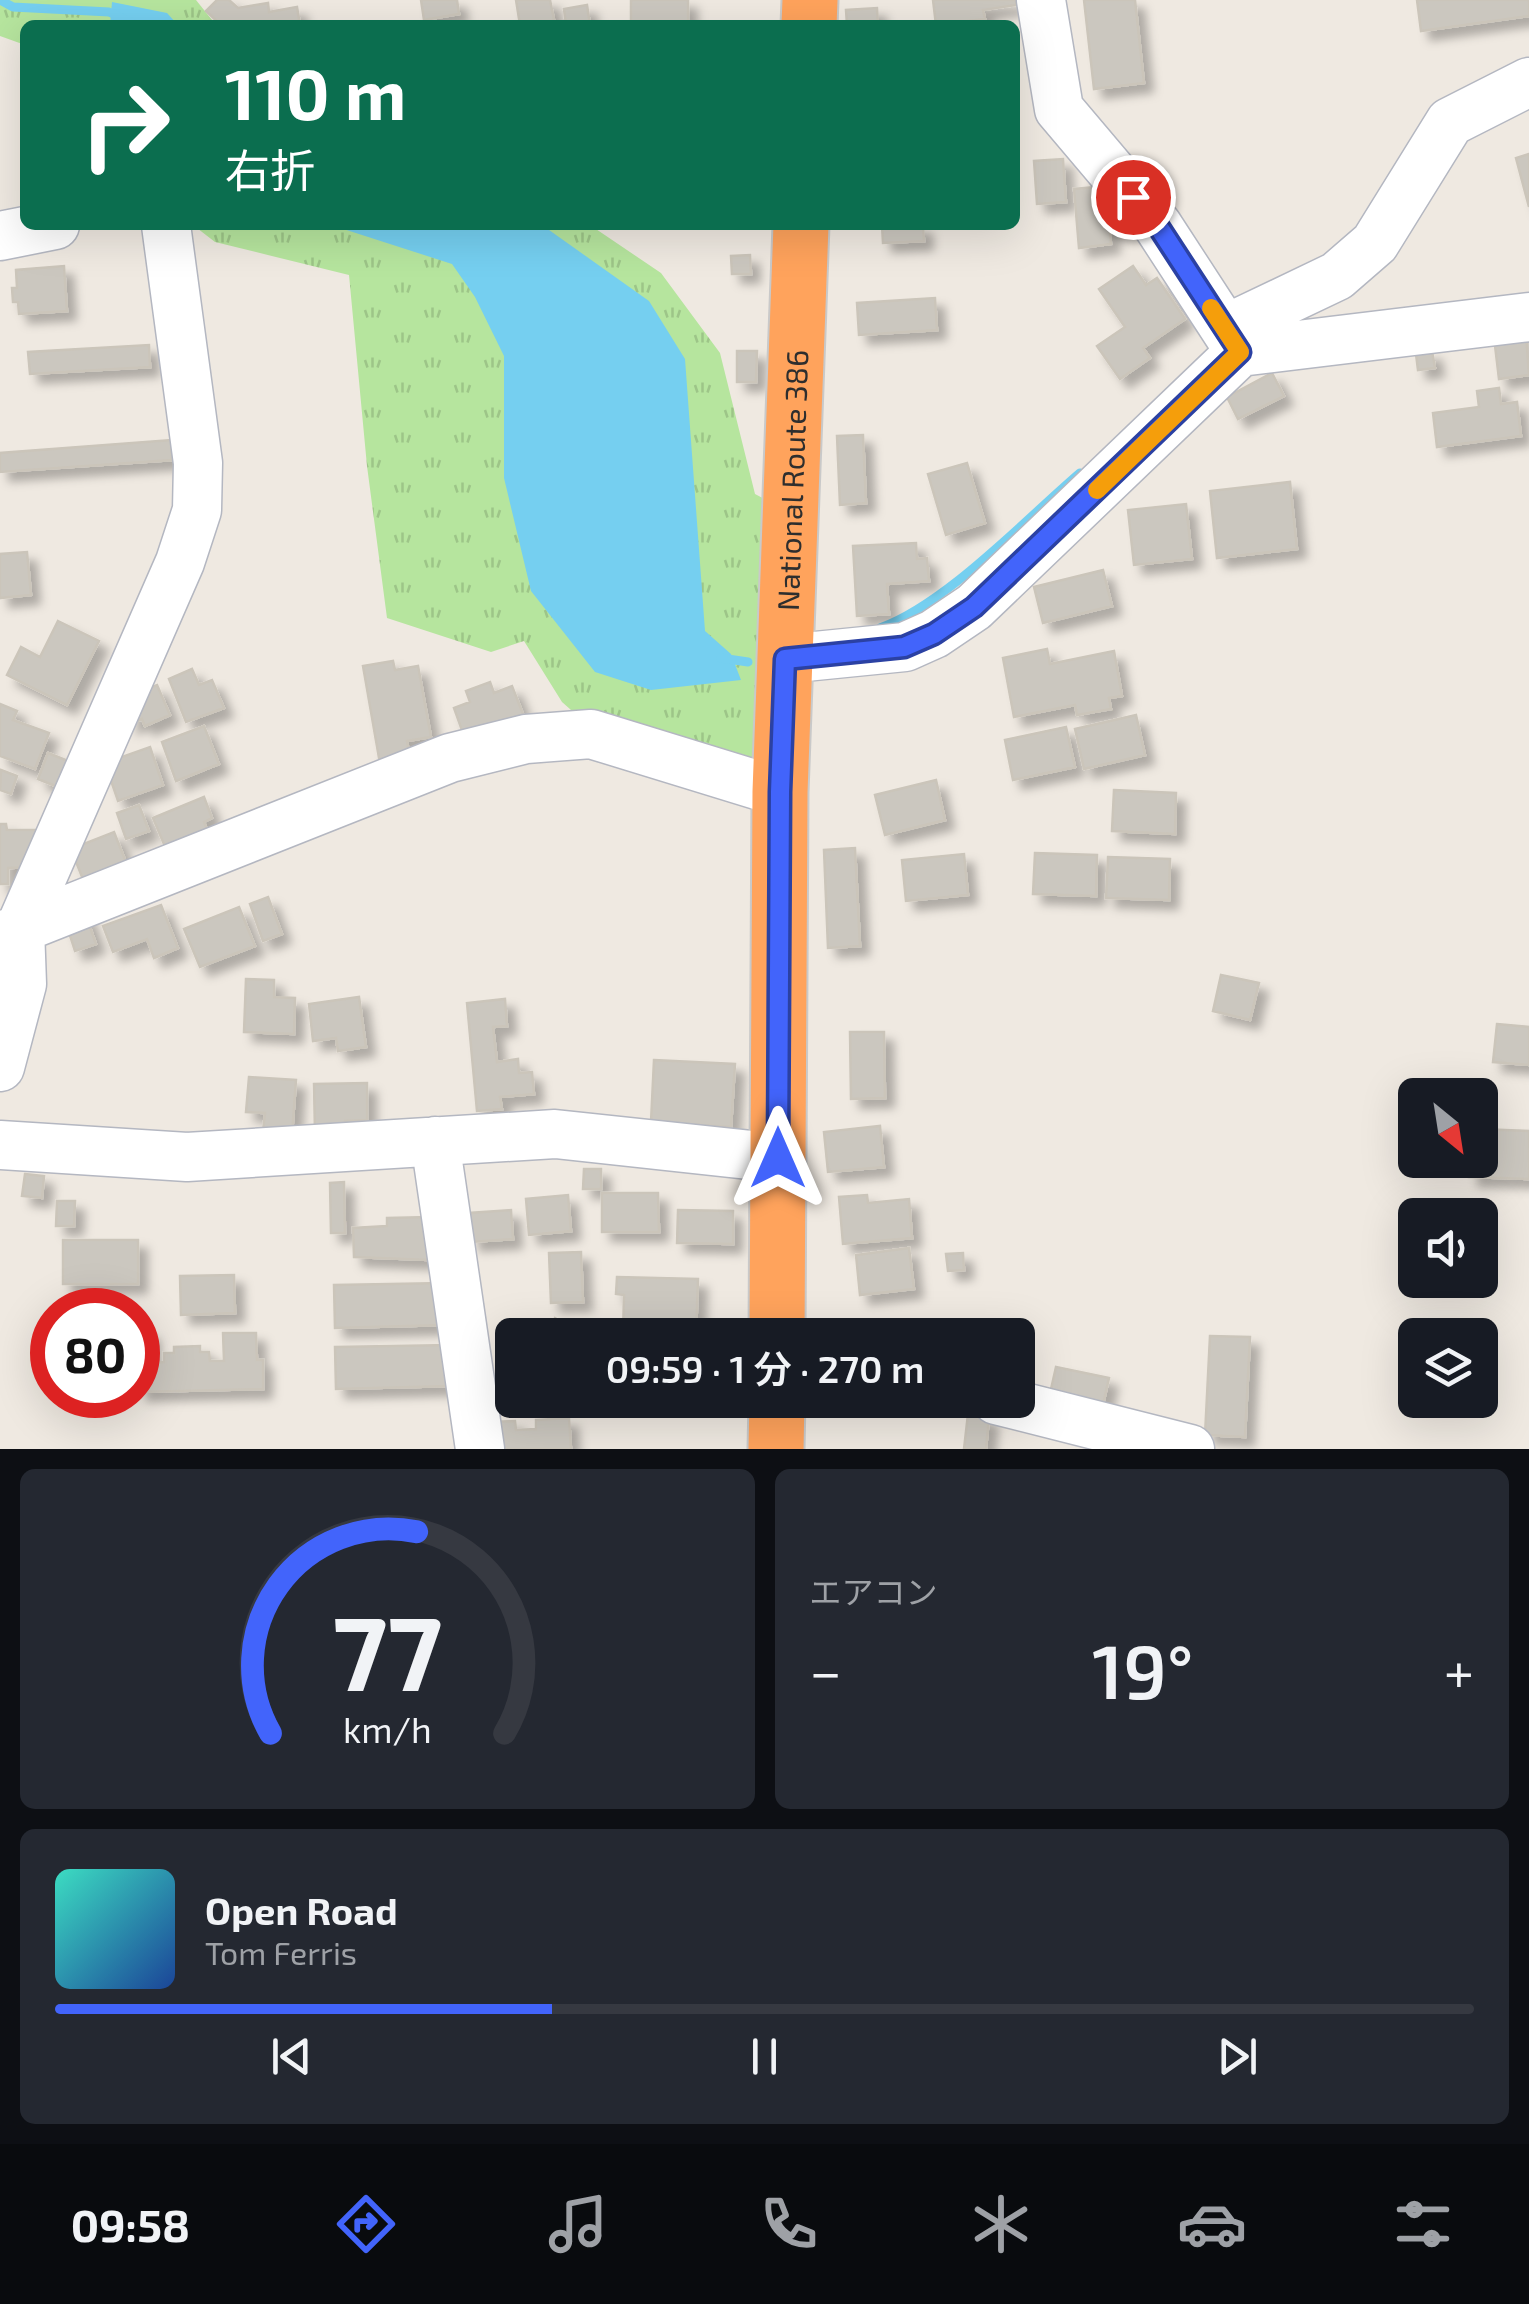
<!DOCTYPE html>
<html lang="ja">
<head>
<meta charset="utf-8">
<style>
  :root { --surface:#171b24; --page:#242831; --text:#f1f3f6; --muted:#9ea1a6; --line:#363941; --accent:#4264fb }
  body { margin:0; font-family:"Exo 2","Noto Sans JP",sans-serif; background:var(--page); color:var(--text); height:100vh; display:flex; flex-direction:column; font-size:38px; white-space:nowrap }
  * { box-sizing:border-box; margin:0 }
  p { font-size:32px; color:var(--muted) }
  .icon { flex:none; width:55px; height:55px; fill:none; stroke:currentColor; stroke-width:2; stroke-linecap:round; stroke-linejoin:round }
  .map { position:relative; height:1449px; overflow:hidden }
  .sheet { display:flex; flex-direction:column; gap:20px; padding:20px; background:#0d0f14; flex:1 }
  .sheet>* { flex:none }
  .hud { position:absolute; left:20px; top:20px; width:1000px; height:210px; border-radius:15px; box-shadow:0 10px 40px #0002; background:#0b6e4f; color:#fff; overflow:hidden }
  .needle { width:65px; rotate:150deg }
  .fabs { position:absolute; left:1398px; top:1078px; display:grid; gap:20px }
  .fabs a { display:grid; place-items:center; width:100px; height:100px; border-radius:15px; background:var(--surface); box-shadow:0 10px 40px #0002; font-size:50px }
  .speed { position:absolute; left:30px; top:1288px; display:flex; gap:20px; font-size:50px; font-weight:700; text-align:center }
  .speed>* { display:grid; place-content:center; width:130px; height:130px; border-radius:50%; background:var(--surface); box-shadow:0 10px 40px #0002; line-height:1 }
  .speed .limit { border:15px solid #d22; background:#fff; color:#111 }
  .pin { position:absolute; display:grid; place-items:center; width:85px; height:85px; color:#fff; margin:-42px; border:5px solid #fff; border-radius:50%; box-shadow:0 2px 10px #0007 }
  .me { position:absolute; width:110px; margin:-55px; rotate:0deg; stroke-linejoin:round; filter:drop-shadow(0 0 8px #0008) }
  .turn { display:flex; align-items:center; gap:35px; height:210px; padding:0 40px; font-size:45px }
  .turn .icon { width:130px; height:130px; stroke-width:2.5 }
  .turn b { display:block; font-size:70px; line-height:85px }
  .big { font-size:75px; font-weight:600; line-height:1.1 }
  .sheet .tile { flex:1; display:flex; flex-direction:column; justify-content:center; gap:15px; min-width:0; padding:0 35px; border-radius:15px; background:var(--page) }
  .sheet .dial { align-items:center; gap:0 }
  .dial svg { height:260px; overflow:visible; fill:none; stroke:var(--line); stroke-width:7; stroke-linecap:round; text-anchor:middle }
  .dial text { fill:var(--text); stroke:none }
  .song { display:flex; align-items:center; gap:30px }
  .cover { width:120px; height:120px; border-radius:15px; background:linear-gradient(135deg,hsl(170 70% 55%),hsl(220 70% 35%)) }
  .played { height:10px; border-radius:5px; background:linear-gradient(90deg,var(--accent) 35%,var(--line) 35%) }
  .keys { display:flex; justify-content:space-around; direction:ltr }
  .heat { display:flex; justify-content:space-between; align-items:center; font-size:55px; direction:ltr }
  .sheet .tiles { flex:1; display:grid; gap:20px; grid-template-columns:1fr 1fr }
  .tile:last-child { grid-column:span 2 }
  .trip { position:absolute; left:495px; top:1318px; width:540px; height:100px; border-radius:15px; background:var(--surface); box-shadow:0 10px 40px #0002; font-weight:600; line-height:100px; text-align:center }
  .menu { display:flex; height:160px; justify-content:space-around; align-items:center; background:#090b0e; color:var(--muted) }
  .menu .icon { width:70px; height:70px }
  .menu .on { color:var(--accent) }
  .menu b { font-size:45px; color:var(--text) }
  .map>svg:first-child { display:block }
  .grass { fill:url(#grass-tufts) }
  .water { fill:#75cff0 }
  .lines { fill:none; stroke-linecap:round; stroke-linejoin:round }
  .stream { stroke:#75cff0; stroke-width:9 }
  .building { fill:#cbc7bf; stroke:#cbc5ba; stroke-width:2.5; filter:url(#shadow) }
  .minor-casing { stroke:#b4b7c1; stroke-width:51 }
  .highway-casing { stroke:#c9c9c9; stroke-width:59 }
  .minor { stroke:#fff; stroke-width:48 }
  .highway { stroke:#ffa35c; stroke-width:55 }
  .route-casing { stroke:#2b41a3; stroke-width:25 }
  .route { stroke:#4264fb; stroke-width:18 }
  .slow { stroke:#f59e0b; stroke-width:18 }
  .labels { text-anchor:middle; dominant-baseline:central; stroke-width:8; stroke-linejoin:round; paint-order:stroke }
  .street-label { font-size:30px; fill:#2e2e2e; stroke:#fff }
</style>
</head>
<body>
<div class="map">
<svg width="1529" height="1449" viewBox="0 0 1529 1449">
  <defs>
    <pattern id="grass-tufts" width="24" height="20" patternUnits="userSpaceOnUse" patternTransform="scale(2.5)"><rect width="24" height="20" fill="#b6e59e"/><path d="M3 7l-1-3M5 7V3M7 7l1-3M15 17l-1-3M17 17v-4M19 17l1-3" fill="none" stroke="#9dc588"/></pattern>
    <filter id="shadow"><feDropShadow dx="9" dy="9" stdDeviation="5" flood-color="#0004"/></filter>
  </defs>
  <rect width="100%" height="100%" fill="#efe9e1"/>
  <path class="grass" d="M0,0H196L216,25H25V45L0,36Z
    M193,225H590L661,273L720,353L755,494L782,508L767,762L588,725L562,702L524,641L491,652L387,618L367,466L349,275L215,242Z"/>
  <path class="water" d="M112,2L167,13L178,25H110Z
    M331,225H542L649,301L685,359L705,631L731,654L741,680L651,690L595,672L531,591L504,478V356L475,297L452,264Z"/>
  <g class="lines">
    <path class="stream" d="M0,0L13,7L109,12L137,25
      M880,628C946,604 1025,520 1080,473
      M721,658L748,662"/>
  </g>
  <path class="building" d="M217,0H229L238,8L268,3L269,12L297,7L300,25H221L206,11Z
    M421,0H457L459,14L424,20Z
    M516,0H550L555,25H520Z
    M631,0H688V25H631Z
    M933,0H1016V5L983,10L985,19L936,25Z
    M1084,0H1135L1144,83L1094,89Z
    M1417,0H1529V16L1421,31Z
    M587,5L590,25H566L564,9Z
    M877,8L878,25H847L846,10Z
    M1529,154V207L1516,158Z
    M1063,159L1066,202L1037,204L1034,161Z
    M1106,186L1111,244L1079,248L1074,189Z
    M882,225H923L924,241L883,243Z
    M750,255L751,274H732L731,256Z
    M64,266L67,311L19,314L18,302H13L12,288H17L16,270Z
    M1133,266L1146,285L1157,278L1185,319L1143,348L1150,358L1120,379L1097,346L1125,327L1099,289Z
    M935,298L937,330L859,335L857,303Z
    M1526,332L1529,375L1499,379L1494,337Z
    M149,345L150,367L30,374L28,352Z
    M737,351H757L756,382H737Z
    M1432,351L1435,368L1418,370L1416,354Z
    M1272,373L1284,396L1238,419L1227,397Z
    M1499,388L1501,404L1517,402L1521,436L1437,447L1433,413L1479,407L1477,391Z
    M863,435L866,503L840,505L837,436Z
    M171,440L172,460L0,472V453Z
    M967,463L985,523L946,535L928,474Z
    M1290,482L1297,549L1217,558L1210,491Z
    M1186,504L1192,559L1134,565L1128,510Z
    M916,543L917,559L927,558L929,581L887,584L889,614L857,616L853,546Z
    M27,552L31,595L0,598V554Z
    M1103,570L1112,606L1043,623L1034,587Z
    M58,621L99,641L67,705L7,675L21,647L40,657Z
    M1047,649L1050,664L1114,651L1122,696L1109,698L1111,709L1077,715L1075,705L1014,717L1003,658Z
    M393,661L395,670L418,666L431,737L407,741L412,770L382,775L363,666Z
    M192,669L199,685L212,680L224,708L186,722L169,679Z
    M490,682L494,693L512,686L523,714L464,736L454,708L470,702L466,691Z
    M157,685L170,715L145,726L142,719L128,725L132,695Z
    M0,704L17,711L13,720L49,733L35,769L0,756Z
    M1136,715L1145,755L1084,769L1075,729Z
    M204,726L219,764L176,781L162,742Z
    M1066,727L1075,767L1013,780L1005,740Z
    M150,747L163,785L118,801L105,763Z
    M48,753L68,761L58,787L38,779Z
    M1,770L17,776L11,794L0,790Z
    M936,780L945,820L885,835L875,795Z
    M1114,790L1176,793L1175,834L1112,831Z
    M204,797L212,818L204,822L211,839L169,856L153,818Z
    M139,805L149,831L126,839L117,813Z
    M0,824H6L7,830H36V867L8,868V884H0Z
    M114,832L129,870L86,887L71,849Z
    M855,848L860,946L828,948L824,850Z
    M1035,853L1097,855L1096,896L1033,894Z
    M964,854L968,895L906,901L902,860Z
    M1108,857L1170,859L1169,900L1106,898Z
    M268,897L282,934L263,941L250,904Z
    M161,905L178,948L154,958L147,939L113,952L103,926Z
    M239,907L255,946L200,967L184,929Z
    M85,913L96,944L75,951L65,920Z
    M1221,975L1259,983L1250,1020L1213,1011Z
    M246,979L274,980V997L295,998L294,1034L244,1032Z
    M359,997L366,1047L338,1051L336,1038L313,1041L309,1004Z
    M505,999L507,1026L493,1027L497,1062L518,1059L519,1073L532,1072L534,1094L500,1097L502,1109L477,1111L467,1003Z
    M1497,1024L1529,1027V1065L1493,1062Z
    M850,1032H884L885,1098L851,1099Z
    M654,1060L735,1064L731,1127L651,1122Z
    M249,1077L296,1080L292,1135L263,1132L265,1113L246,1112Z
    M367,1083V1120L345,1121V1134H315L314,1084Z
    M880,1126L884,1167L828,1172L824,1132Z
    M1480,1129L1529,1131V1179L1469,1177L1470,1160H1480Z
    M584,1169H601V1189H583Z
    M25,1174L44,1176L42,1198L22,1196Z
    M344,1182L345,1233H331L330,1183Z
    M602,1193H658L659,1232H602Z
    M568,1195L571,1231L529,1235L526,1199Z
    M867,1195L868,1203L909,1199L912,1238L843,1244L839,1197Z
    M57,1201H75L74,1226H56Z
    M511,1210L513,1239L471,1242L469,1213Z
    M678,1210L733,1211V1244L677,1243Z
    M429,1217V1260L354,1257L353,1228L387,1226V1218Z
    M63,1240H138V1284H63Z
    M909,1248L914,1289L860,1295L856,1255Z
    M581,1252L583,1302L551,1303L549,1253Z
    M963,1253L964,1270L948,1271L946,1254Z
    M234,1275L235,1313L181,1315L180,1276Z
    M617,1277L698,1279L696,1335H623L624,1295L616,1294Z
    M444,1283L445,1325L335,1328L334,1285Z
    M555,1318L583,1335H545Z
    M138,1331H150L151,1363L164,1362V1353H174V1347L200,1346V1352H209L210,1361H224L223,1333H256L257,1360H263V1389L138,1392Z
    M1210,1336L1250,1337L1245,1437L1205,1435Z
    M450,1345L451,1386L336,1389L335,1347Z
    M1056,1367L1109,1378L1100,1418L1047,1407Z
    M968,1414L989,1417L986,1449H964Z
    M569,1418L571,1449H491L489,1422L515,1421L516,1430L536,1429V1420Z"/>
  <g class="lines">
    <g class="minor-casing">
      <path id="minor" d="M1041,0L1059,109L1158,226L1240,352
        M0,236L55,225
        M1226,329L1337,276L1375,243L1450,122L1529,82
        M785,659L905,647L934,634L974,607L1240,352L1529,317
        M4,935L450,758L526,739L591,734L780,792
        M0,1067L22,984L20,928L180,562L197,510L198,463L166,225
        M435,1141L480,1449
        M0,1145L187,1157L555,1134L778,1158
        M996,1400L1190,1449"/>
    </g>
    <g class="highway-casing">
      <g id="highway">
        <path d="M809,25L810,0"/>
        <path id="s1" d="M777,1335L780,792L801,225"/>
        <path d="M776,1449L777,1400"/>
      </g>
    </g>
    <use href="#minor" class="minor"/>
    <use href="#highway" class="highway"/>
  </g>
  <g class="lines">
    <g class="route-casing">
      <path id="route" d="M778,1158L780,792L785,659L904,647L934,634L974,607L1240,352L1158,226L1133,197"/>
    </g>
    <use href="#route" class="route"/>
    <path class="slow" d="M1097,490L1240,352L1211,308"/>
  </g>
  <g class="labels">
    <g class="street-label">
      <text stroke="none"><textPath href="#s1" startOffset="855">National Route 386</textPath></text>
    </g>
  </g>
</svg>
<div class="fabs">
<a><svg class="needle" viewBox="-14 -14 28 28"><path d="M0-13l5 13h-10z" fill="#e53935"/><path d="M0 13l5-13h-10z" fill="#9ea1a6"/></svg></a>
<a><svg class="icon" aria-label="sound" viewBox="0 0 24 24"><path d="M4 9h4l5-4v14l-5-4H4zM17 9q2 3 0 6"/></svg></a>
<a><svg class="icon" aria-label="layers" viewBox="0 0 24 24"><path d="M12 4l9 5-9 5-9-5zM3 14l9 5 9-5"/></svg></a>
</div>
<div class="speed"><div class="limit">80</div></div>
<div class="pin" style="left:1133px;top:197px;background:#d93025"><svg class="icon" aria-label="arrive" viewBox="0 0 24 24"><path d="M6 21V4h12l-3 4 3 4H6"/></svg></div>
<svg class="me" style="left:778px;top:1158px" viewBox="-20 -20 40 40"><path d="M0-17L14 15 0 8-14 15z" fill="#4264fb" stroke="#fff" stroke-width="4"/></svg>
<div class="trip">09:59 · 1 分 · 270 m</div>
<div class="hud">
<div class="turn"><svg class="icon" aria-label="right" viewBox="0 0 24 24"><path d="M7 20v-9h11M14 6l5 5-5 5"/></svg><div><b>110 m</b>右折</div></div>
</div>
</div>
<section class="sheet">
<div class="tiles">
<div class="tile dial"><svg viewBox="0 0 100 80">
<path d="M14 69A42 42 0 1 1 86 69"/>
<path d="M14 69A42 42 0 0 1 59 7" stroke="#4264fb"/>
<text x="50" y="56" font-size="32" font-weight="700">77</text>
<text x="50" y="72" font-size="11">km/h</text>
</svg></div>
<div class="tile"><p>エアコン</p>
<div class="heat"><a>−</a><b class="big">19°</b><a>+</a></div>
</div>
<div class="tile">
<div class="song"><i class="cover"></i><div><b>Open Road</b><p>Tom Ferris</p></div></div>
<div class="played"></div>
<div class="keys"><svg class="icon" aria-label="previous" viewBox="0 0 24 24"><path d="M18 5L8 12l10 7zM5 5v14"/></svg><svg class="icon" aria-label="pause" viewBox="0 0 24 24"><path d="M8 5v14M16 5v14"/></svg><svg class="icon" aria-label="next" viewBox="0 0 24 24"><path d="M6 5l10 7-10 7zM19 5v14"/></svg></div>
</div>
</div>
</section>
<nav class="menu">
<b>09:58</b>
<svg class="icon on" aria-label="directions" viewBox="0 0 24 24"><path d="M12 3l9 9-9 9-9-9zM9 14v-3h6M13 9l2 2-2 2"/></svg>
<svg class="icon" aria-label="music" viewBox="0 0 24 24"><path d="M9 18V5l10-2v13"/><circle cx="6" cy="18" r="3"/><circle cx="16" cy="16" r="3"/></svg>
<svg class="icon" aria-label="phone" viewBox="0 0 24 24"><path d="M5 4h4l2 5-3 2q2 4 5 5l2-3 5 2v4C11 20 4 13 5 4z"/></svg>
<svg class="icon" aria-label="climate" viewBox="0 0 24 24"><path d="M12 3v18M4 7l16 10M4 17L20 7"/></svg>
<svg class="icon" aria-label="car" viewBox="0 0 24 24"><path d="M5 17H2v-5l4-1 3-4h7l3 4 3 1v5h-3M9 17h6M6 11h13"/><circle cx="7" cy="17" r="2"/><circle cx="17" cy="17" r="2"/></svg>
<svg class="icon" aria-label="filters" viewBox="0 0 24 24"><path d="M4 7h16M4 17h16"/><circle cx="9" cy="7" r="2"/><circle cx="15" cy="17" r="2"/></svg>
</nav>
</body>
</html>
